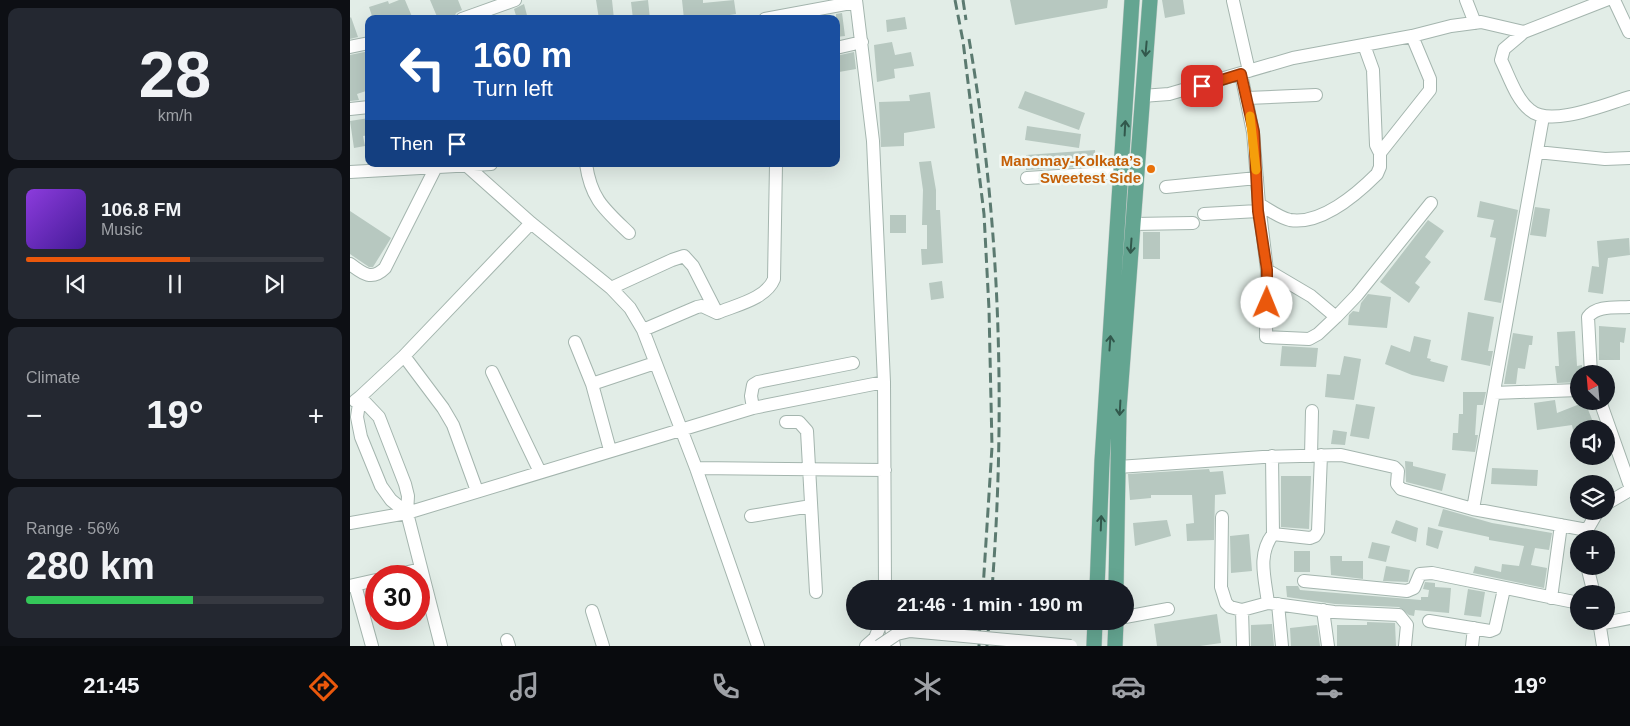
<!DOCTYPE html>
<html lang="en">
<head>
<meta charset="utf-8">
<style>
  :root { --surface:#171b24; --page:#242831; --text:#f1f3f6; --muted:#9ea1a6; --line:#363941; --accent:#ea580c }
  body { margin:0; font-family:Arial,sans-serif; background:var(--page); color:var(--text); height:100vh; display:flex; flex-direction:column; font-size:19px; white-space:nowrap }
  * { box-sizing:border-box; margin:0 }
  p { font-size:16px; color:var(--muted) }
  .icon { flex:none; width:28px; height:28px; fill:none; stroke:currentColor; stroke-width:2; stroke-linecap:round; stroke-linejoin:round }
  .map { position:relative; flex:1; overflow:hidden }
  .drawer { display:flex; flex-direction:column; gap:8px; padding:8px; background:#0d0f14; width:350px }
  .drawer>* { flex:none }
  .top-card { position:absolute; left:15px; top:15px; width:475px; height:152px; border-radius:10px; box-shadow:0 5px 20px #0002; background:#1a4fa0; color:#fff; overflow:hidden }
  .needle { width:32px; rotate:334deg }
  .fabs { position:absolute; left:1220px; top:365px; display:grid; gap:10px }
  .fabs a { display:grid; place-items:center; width:45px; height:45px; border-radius:50%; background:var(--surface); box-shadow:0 5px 20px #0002; font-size:25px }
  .speed { position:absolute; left:15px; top:565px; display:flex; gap:10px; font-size:25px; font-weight:700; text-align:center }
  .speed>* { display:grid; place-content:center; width:65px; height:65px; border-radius:50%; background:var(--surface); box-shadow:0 5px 20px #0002; line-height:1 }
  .speed .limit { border:8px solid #d22; background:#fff; color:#111 }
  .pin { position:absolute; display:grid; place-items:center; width:42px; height:42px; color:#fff; margin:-21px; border-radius:10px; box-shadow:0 2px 8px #0006 }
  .me { position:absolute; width:55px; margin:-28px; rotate:1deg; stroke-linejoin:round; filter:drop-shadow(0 0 4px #0008) }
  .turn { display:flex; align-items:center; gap:18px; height:105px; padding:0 25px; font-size:22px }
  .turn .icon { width:65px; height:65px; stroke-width:2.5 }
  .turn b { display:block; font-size:35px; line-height:42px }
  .then { display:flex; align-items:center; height:48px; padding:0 25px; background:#0003; gap:10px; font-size:19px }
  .big { font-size:38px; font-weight:700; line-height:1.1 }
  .drawer .widget { flex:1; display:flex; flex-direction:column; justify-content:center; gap:8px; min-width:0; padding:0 18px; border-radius:10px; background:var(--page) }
  .drawer .dial { align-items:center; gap:0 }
  .dial b { font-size:65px; line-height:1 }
  .song { display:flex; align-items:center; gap:15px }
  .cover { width:60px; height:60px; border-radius:8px; background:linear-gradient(135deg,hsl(270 70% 55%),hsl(260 70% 35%)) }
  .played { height:5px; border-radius:2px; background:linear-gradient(90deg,var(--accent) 55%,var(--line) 55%) }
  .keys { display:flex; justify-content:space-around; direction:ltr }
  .heat { display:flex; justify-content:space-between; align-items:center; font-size:28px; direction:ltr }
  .charge { height:8px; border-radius:4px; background:linear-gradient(90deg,#34c759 56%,var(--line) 0) }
  .trip { position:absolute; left:496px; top:580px; width:288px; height:50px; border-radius:25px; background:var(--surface); box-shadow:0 5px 20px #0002; font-weight:700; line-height:50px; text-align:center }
  .menu { display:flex; height:80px; justify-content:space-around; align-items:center; background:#090b0e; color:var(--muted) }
  .menu .icon { width:35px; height:35px }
  .menu .on { color:var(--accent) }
  .menu b { font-size:22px; color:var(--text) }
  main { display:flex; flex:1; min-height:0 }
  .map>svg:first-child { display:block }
  .building { fill:#b7c8c0 }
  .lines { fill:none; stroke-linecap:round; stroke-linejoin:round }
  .minor-casing { stroke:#a4b5ae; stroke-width:14 }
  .major-casing { stroke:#c1c9c6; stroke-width:16 }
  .minor { stroke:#fff; stroke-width:12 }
  .major { stroke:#64a591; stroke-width:15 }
  .rail { stroke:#5b7a70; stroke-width:3; stroke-dasharray:10 5; stroke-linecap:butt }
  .minor-bridge-casing { stroke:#a4b5ae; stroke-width:14; stroke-linecap:butt }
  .minor-bridge { stroke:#fff; stroke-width:12 }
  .oneway { stroke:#32584c }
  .route-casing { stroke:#983908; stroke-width:12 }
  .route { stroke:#ea580c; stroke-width:9 }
  .slow { stroke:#f59e0b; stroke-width:9 }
  .food-dot { fill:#e8710a; stroke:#f2f9f5; stroke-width:2 }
  .labels { text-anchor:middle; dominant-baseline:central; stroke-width:5; stroke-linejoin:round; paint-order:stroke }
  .food-label { font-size:15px; font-weight:bold; fill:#c56008; stroke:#f2f9f5; text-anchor:end }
</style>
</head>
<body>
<main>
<section class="drawer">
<div class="widget dial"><b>28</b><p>km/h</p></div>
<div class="widget">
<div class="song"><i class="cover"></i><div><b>106.8 FM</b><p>Music</p></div></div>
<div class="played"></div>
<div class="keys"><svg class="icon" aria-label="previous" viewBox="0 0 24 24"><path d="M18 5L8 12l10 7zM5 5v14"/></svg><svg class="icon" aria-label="pause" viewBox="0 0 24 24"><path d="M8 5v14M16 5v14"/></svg><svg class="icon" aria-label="next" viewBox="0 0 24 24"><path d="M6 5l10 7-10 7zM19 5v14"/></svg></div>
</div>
<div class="widget"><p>Climate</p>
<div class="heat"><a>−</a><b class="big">19°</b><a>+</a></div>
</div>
<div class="widget"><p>Range · 56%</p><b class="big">280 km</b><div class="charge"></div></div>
</section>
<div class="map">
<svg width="1280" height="646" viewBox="0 0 1280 646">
  <rect width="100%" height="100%" fill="#e2ede7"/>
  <path class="building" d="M49,0H55L63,19H23L19,7L38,1L39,4Z
    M80,0H108L112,10L106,13L104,18L102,15L88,19Z
    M246,0H262L264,19H249Z
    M298,0L300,19H283L281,2Z
    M332,0H353V3L384,0L386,14L354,19H334Z
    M660,0H758L757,8L665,25Z
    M812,0H833L835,14L815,18Z
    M174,4L178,19H167L164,9Z
    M492,13L495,36L486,37V14Z
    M1,17L8,37L0,39V18Z
    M555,17L557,29L537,32L536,20Z
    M542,42L545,55L561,52L564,66L544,69L545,78L527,82L524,45Z
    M19,51V90L7,94L9,100L0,101V55Z
    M504,52L506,69L489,72L486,56Z
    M675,91L735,113L729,130L668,108Z
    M580,92L585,128L554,133V146L531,147L529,102L560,101L559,95Z
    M19,118V135L13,136L15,146L4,148L0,121Z
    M677,126L731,134L729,148L675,140Z
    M745,150L746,166L676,170V155Z
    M581,161L586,190V210H590L593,263L572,265L571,249H577V225H572L573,190L569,162Z
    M1130,201L1168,210L1151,303L1134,300L1146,238L1140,237L1144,220L1127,217Z
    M1185,207L1200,209L1196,237L1180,235Z
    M0,211L41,238L23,267H19L0,254Z
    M540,215H556V233H540Z
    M1078,220L1094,231L1075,257L1081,262L1065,283L1070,287L1059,303L1030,282Z
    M793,232H810V259H793Z
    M1279,238L1280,255L1258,258L1253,294L1238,292L1242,266L1249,267L1247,241Z
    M592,281L594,298L581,300L579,283Z
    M1018,294L1041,297L1037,328L998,325L999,315L1003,311L1009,312L1011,303Z
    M1118,312L1144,317L1138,351H1143L1140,366L1111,360Z
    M1249,326L1276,328L1274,343L1270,342V360H1249Z
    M1225,331L1227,366L1232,365L1233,374H1229V382L1207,383L1205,366H1209L1207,332Z
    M1163,333L1183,336L1182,345H1179L1175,369L1168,368L1166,384H1154Z
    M1064,336L1081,340L1077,358L1081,359L1080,361L1098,366L1094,382L1062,375L1035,364L1041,345L1060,352Z
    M932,346L968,348L966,367L930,366Z
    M994,356L1011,359L1004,400L975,397L977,374L990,375Z
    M1113,392H1136L1133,405H1127L1125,435H1128L1125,452L1102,450L1103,433H1108L1109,414H1113Z
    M1205,400L1207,413L1235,402L1243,422L1223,430L1222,425L1187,430L1184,403Z
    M1006,404L1025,407L1019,439L1000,436Z
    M983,430L997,432L995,445L981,444Z
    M1055,461L1063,462V466L1096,474L1092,491L1056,482Z
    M1142,468L1188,470L1187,486L1141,484Z
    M859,469L860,472L873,471L876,494L865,495L864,540L837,541L836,524L844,523L842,495H801V498L780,500L778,474Z
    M931,476H961L959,529L931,527Z
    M1093,509L1142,523L1202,533L1199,550L1185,548L1181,565L1197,568L1194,588L1123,573L1125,566L1151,572L1152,564L1169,566L1174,546L1139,540V537L1088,526Z
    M817,520L821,536L785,546L783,523Z
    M1046,520L1068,528L1066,542L1041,533Z
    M1078,527L1093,531L1088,549L1076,545Z
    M899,534L902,571L881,573L880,536Z
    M1022,542L1040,546L1036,562L1018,558Z
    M944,551H960V572H944Z
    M980,556H992V561H1013V579L981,575Z
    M1036,566L1060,570L1058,582L1033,581Z
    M1075,582L1085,583V587L1101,588L1099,613L1065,610L1064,616L1059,615L1049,607L985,604L937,597L936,586H948L950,590L1071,600V597H1078L1079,590L1073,589Z
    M1118,589L1135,592L1131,617L1114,615Z
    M867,614L871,643L850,646H807L804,624Z
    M1017,622L1045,623L1046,646H987V625H1017Z
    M922,624L924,646H901V625Z
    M967,625L970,646H941L940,628Z"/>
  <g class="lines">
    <g class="minor-casing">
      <path id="minor" d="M506,0L523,141L534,382L535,589
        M1116,0L1125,23
        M1264,0L1279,32
        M883,1L899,71
        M112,19L165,0
        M415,19L506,2
        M1174,32L1154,49L1151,60C1159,76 1166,99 1180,110C1200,128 1256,104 1280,97
        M1014,45L1023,70L1026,145L1030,153
        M0,47L19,43
        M486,48L512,42
        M891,74L903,132L909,204C918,209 930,218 940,220C971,225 1007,194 1027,174L1030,167V153L1080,90V79L1062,36
        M792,96L819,94L943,58L1062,36L1101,26L1131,22L1174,32L1256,0
        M897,98L966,95
        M0,109L19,107
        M1187,152L1255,159L1280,158
        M236,164C241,199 254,209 279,233
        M117,166L181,223L261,288L280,308L293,330L346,468L408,646
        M0,172L141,164
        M677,178L772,172
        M816,187L907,178
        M909,204L917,270L916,337L959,339L968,334L986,317
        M854,214L908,211
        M783,224L843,223
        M0,264C13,274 22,281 35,268L86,167
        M917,270L961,296L986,317L1007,295L1081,203
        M261,288L322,260L334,256L343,266L367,313
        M293,330L347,307L352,306L367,313C386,305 416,299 424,279L426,164
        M225,342L242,384L260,450
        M54,356L93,408L103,425L127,491
        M142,372L190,472
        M1241,374L1238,317C1247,305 1266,308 1280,307
        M242,384L305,363
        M1144,393L1229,390
        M5,401L10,397L29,417L55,484L58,496L57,513
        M1250,401L1280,486
        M403,408L401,396L403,385L408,382L503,363
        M436,422H449L457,431L466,592
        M961,456L962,411
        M768,467L913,457L991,455L1044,467L1048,471L1047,484L1051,489L1123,509L1237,530
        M346,468L535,470
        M1256,504L1280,490
        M1123,509L1193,117
        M57,513L41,500L31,486L11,437L7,417L10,397L54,356L181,223
        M401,516L461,506
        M872,517L871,587L876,603L880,607L892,610L918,603L984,612L1049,615L1057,625L1055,646
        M0,523L57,513
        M923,534L960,538L965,536L968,531L971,455
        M1235,539L1237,530L1248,511
        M1237,566L1244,594
        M41,576L71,569
        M954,581L1057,591L1064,588L1070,574L1082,573L1229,603
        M5,585L22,646
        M0,586L26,580
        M1201,598L1211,525
        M918,603C915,578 907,555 923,534L922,456
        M928,604L932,646
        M892,610L893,646
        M973,610L978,646
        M242,611L253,646
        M775,617L818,609
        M540,621L544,646
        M1079,621L1140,631L1145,629L1154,589
        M1249,621L1253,646
        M1249,624L1280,618
        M157,640L159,646
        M91,646L57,513L403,408L534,382
        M516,646L525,638L532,621
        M1122,646L1124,628"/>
    </g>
    <g class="major-casing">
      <path id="major" d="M747,589L752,461L782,0
        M766,589L769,409L800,0
        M744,646L745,621
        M765,646L766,621"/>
    </g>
    <use href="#minor" class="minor"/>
    <use href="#major" class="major"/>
    <path class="rail" d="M605,0L613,41L634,214L639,309L642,447L633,589
      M613,0L616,20
      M619,39C650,220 656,406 642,589
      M629,646L630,621
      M637,646L639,621"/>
    <g class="minor-bridge-casing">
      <path id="minor-bridge" d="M529,646L547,634L560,631L721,646"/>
    </g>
    <use href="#minor-bridge" class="minor-bridge"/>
  </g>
  <defs><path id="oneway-shaft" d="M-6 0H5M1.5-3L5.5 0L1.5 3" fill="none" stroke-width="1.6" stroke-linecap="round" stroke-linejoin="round" transform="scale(1.25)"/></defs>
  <g class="oneway">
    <use href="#oneway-shaft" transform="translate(796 49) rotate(95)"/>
    <use href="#oneway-shaft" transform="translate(775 128) rotate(-87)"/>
    <use href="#oneway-shaft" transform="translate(781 246) rotate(94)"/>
    <use href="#oneway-shaft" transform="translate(760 343) rotate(-86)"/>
    <use href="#oneway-shaft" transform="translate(770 408) rotate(93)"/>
    <use href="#oneway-shaft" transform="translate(751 523) rotate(-88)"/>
  </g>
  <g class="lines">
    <g class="route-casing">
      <path id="route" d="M852,86L891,74L904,132L908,211L917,270V303"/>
    </g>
    <use href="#route" class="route"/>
    <path class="slow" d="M900,116L906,170"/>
  </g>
  <circle class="food-dot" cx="801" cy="169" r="5"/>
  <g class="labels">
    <g class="food-label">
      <text x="791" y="160">Manomay-Kolkata’s<tspan x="791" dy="17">Sweetest Side</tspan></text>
    </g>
  </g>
</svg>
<div class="fabs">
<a><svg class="needle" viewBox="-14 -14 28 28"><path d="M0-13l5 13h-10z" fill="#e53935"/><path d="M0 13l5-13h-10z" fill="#9ea1a6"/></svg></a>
<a><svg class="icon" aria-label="sound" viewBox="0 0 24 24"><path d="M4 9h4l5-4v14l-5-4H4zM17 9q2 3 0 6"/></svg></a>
<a><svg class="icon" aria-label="layers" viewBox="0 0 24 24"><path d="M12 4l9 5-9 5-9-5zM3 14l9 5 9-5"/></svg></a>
<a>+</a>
<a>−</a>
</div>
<div class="speed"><div class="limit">30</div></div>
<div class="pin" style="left:852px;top:86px;background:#d93025"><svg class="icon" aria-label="arrive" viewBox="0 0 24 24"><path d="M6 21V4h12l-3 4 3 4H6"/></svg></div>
<svg class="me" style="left:917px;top:303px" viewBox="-20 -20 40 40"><circle r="19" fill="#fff"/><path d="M0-13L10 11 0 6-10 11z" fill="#ea580c"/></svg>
<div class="trip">21:46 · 1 min · 190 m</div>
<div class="top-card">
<div class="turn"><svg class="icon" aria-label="left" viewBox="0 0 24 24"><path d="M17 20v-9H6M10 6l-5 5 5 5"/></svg><div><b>160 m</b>Turn left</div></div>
<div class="then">Then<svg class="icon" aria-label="arrive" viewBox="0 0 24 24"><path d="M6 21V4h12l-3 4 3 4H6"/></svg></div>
</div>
</div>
</main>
<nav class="menu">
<b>21:45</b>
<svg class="icon on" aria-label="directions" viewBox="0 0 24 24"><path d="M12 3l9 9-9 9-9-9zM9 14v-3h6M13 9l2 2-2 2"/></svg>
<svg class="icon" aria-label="music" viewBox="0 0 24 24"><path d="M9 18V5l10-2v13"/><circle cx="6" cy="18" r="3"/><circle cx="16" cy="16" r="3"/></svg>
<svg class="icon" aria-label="phone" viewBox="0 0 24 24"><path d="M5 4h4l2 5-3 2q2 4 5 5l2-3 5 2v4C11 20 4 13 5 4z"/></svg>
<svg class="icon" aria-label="climate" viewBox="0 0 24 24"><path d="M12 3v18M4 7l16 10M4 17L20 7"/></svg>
<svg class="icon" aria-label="car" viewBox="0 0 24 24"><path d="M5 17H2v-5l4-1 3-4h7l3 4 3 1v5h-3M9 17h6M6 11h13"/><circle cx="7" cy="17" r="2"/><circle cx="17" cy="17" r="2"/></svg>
<svg class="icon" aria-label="filters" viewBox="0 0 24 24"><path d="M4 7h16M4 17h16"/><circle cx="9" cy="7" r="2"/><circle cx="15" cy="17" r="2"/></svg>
<b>19°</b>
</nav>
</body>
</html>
